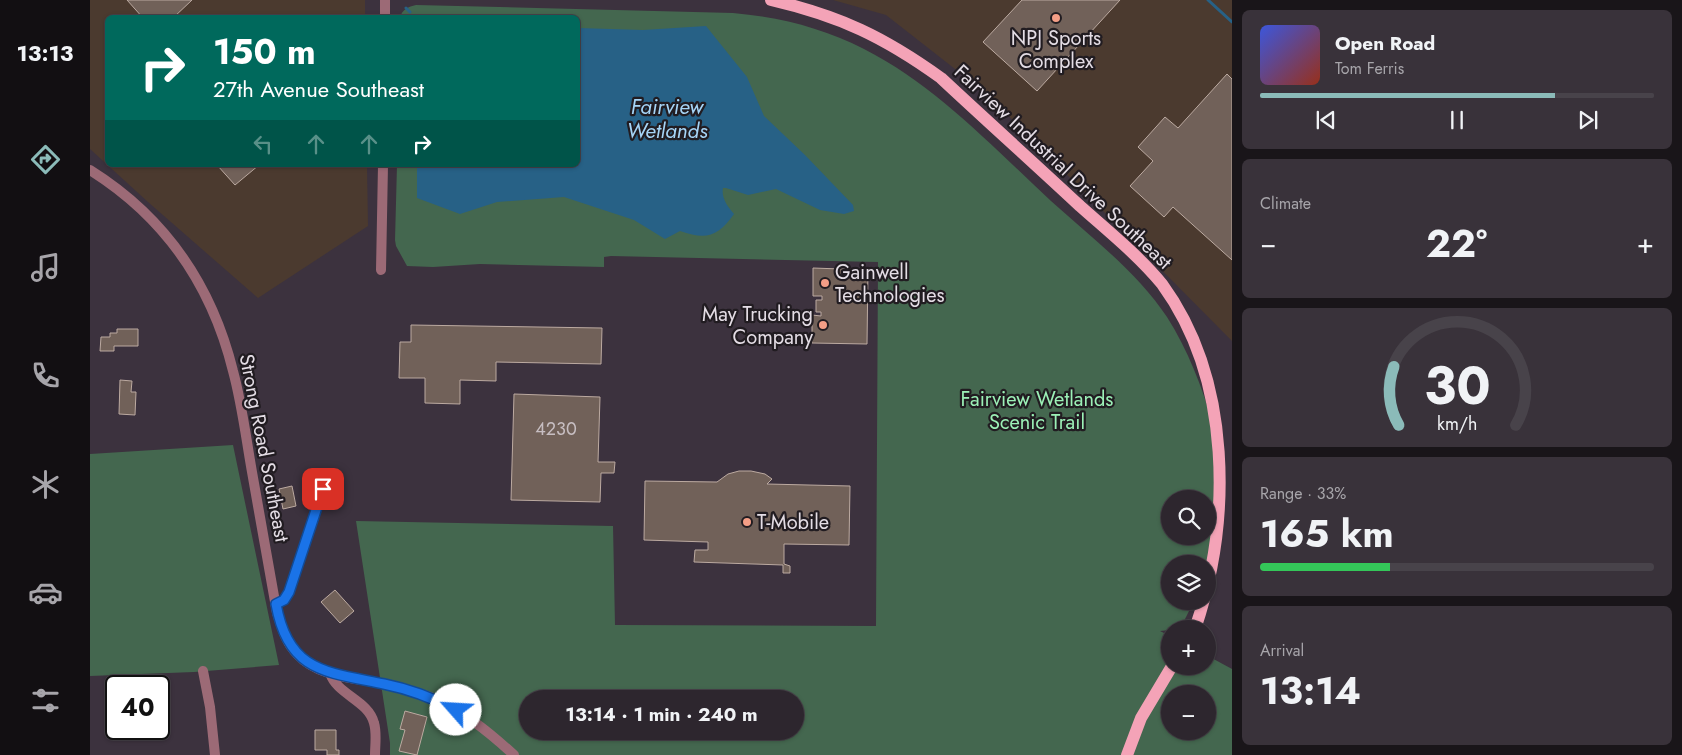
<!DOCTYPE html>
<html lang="en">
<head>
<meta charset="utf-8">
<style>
  :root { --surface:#2d262e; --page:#39323a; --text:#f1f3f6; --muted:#a7a5aa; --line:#48434a; --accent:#8bbbb9 }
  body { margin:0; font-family:Jost,sans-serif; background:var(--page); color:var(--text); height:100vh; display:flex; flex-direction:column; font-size:19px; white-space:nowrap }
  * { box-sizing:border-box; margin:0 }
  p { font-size:16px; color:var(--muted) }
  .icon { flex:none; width:28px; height:28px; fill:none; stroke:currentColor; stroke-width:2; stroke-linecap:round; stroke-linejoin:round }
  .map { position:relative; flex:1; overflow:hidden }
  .sheet { display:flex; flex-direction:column; gap:10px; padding:10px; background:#191519; width:450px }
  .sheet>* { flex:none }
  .hud { position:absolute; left:15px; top:15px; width:475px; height:152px; border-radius:8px; box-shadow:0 1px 4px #0004,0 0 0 1px var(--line); background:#00695c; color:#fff; overflow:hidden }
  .fabs { position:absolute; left:1071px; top:490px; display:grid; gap:10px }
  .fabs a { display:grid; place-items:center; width:55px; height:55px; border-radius:50%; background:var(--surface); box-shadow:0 1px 4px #0004,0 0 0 1px var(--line); font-size:25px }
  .speed { position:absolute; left:15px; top:675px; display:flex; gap:10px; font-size:25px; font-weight:700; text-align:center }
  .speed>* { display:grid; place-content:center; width:65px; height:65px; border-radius:50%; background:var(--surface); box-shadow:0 1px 4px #0004,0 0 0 1px var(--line); line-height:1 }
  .speed .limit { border:2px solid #111; border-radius:8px; background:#fff; color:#111 }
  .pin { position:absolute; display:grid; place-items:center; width:42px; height:42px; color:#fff; margin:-21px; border-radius:10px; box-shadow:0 2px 8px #0006 }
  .me { position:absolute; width:55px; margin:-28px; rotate:296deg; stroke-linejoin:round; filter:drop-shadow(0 0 4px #0008) }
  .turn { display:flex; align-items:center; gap:18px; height:105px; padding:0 25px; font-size:22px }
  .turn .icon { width:65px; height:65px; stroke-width:2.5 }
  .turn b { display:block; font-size:35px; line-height:42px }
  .lanes { display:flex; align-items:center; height:48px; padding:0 25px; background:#0003; justify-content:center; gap:25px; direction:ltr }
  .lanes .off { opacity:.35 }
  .big { font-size:38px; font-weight:700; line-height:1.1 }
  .sheet .tile { flex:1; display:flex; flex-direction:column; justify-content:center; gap:8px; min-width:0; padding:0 18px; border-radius:8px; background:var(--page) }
  .sheet .dial { align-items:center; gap:0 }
  .dial svg { height:130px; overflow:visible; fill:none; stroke:var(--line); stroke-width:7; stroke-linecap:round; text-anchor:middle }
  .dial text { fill:var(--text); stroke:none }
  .song { display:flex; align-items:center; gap:15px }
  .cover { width:60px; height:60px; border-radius:8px; background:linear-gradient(135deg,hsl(230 70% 55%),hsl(10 70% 35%)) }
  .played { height:5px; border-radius:2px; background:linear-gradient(90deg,var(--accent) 75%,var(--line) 75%) }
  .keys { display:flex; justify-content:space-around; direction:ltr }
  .heat { display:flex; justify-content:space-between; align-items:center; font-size:28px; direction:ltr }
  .charge { height:8px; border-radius:4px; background:linear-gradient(90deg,#34c759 33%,var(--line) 0) }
  .trip { position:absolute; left:429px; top:690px; width:285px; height:50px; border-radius:25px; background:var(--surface); box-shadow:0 1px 4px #0004,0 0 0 1px var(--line); font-weight:700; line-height:50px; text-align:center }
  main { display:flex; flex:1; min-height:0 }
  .menu { display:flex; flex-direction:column; width:90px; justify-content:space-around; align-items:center; background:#120f12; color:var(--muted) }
  .menu .icon { width:35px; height:35px }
  .menu .active { color:var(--accent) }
  .menu b { font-size:22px; color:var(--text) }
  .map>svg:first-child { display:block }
  .industrial { fill:#4b3a2f }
  .green { fill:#44674f; fill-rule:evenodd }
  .water { fill:#276186 }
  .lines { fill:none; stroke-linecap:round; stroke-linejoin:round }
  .stream { stroke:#276186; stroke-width:3 }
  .building { fill:#716159; stroke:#bcaaa1 }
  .minor { stroke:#9c6a76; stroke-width:10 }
  .major { stroke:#f4a3b7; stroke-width:12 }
  .route-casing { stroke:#114b97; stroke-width:12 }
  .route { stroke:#1a73e8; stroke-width:9 }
  .poi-dot { fill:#f49e86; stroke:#211c21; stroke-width:2 }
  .labels { text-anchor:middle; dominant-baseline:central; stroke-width:4.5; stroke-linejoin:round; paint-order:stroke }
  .number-label { font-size:18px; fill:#c7bec2 }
  .poi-label { font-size:20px; fill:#e4dde5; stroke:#211c21; text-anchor:start }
  .street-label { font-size:20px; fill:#e4dde5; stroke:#211c21 }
  .park-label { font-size:20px; fill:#9cf1b7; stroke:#211c21 }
  .water-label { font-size:21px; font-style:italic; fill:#a6d5f7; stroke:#211c21 }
</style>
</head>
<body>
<main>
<nav class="menu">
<b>13:13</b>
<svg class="icon active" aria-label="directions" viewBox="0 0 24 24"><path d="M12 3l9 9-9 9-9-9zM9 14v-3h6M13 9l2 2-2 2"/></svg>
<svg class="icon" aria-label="music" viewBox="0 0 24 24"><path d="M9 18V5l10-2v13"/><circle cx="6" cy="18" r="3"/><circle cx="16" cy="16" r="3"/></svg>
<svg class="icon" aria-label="phone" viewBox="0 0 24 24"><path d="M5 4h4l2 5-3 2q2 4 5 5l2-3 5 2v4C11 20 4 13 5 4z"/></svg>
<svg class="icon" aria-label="climate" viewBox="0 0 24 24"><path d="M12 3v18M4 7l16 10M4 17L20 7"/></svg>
<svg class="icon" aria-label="car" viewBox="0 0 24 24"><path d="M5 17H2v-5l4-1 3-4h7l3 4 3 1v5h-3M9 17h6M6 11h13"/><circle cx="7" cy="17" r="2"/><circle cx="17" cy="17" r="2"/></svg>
<svg class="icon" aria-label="filters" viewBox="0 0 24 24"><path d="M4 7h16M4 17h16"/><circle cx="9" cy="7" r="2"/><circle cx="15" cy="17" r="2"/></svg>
</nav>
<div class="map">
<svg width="1142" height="755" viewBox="0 0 1142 755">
  <rect width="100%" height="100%" fill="#3c323e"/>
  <path class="industrial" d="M0,0H275V17L18,18V165H277L278,226L168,298L58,202L0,149Z
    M743,0H1142V341L897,94L796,15Z"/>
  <path class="green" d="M326,5L643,13C689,17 733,28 774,49C845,85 903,147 961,201C1001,237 1047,272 1077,317C1098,350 1112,387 1123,424C1135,465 1122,521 1118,564H1080V601H1104L1090,629L1070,631L1080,636V666H1118V656L1142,669V755H300V743L266,521L523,526L525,625L786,626L788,262L521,256L514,257V267L390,264L343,267L317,266L306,246L305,240L307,165H488V18L310,17C313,9 318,7 326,5ZM1080,499H1118V536H1080ZM1080,694H1118V731H1080ZM438,699H705V731H438Z
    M143,445L189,665L104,672L0,676V454Z"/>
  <path class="water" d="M616,26L657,77L674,116L715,155L763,205L764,211L754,214L730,210L686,189L658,195L636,188H633C631,198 638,207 644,214C628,237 616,240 590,231L575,239L544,220L474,197L407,202L370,214L327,198V165H488V28L553,30Z"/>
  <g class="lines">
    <path class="stream" d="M1118,0L1142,22
      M316,8L320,12"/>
  </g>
  <path class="building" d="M37,0H102L83,18H53Z
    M932,0H1030L947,91L893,42Z
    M1137,74L1142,79V260L1083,207L1074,217L1040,186L1063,161L1048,147L1075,117L1088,128Z
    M127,165H169L145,185Z
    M723,268L778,270L777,344L722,343V315L731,316V312H726V300H732V296H723Z
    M321,325L512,328L511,364L406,362V381L370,380V404L335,403V378H309L310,342H321Z
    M27,329H48V346H24V351H10L11,337H20V333H27Z
    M30,380L42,381L41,392H46L45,415L29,414Z
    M424,394L510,397L508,462H525L524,473H511L510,502L421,500Z
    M649,471H661L675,474L682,479L677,484L760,486L759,545L694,544V564L700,566V573H693V565L604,562L605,550H618V542L554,540L555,481L627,482L638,474Z
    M202,486L206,506L193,509L189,489Z
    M245,590L264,611L250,623L231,602Z
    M315,711L337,717L327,755L309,751L315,730L310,729Z
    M225,730H246V750H249V755H237V750H225Z"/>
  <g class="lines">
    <path class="minor" d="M295,18V0
      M0,170C75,217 122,286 143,371C152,404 156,438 162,472C170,519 179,566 187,613C192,628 196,643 207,654C229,678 267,678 296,684C311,688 326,692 340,697C372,710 399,732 424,755
      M291,270L293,165
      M186,604L194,600L199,592L233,489
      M113,671L120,707L125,755
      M240,673C247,695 278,700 284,723C287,733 285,745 285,755"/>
    <path class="major" d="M681,0C750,16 794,37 851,78C897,121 944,163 990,206C1018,231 1048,255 1072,284C1142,380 1142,520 1105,629
      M1037,755L1051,718L1082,666"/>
  </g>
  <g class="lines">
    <g class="route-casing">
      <path id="route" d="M233,489L199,592L194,600L186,604C198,672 236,672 294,684C319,689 343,698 366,710"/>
    </g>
    <use href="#route" class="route"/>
  </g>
  <g class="poi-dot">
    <circle cx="966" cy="18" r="5"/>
    <circle cx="735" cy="283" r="5"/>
    <circle cx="733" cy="325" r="5"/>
    <circle cx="657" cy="522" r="5"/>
  </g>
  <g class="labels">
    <g class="number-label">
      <text x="466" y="429">4230</text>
    </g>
    <g class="poi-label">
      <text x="966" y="38" text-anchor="middle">NPJ Sports<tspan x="966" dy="23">Complex</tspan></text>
      <text x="745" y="272">Gainwell<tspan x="745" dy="23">Technologies</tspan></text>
      <text x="723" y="314" text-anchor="end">May Trucking<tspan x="723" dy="23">Company</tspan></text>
      <text x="667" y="522">T-Mobile</text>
    </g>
    <g class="street-label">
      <text transform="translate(973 167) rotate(43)">Fairview Industrial Drive Southeast</text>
      <text transform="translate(174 448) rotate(79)">Strong Road Southeast</text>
    </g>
    <g class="park-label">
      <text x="947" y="399">Fairview Wetlands<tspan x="947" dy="23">Scenic Trail</tspan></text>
    </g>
    <g class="water-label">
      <text x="577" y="107">Fairview<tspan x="577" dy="24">Wetlands</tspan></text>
    </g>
  </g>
</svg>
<div class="fabs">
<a><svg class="icon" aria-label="search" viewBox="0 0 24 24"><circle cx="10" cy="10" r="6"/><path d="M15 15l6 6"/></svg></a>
<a><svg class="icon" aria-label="layers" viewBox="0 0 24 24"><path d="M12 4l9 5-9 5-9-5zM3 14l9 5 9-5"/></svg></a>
<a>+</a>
<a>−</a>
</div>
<div class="speed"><div class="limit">40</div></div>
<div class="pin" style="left:233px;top:489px;background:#d93025"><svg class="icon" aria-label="arrive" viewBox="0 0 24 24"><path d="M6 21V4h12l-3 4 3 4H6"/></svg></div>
<svg class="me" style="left:366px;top:710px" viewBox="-20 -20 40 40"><circle r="19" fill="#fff"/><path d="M0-13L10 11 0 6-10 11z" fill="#1a73e8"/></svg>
<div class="trip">13:14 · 1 min · 240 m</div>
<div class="hud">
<div class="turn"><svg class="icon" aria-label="right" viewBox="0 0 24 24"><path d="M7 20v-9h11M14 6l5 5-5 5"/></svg><div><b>150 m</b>27th Avenue Southeast</div></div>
<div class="lanes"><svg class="icon off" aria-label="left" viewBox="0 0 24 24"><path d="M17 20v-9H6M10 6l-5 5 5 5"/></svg><svg class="icon off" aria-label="ahead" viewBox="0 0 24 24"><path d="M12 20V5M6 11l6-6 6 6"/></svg><svg class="icon off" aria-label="ahead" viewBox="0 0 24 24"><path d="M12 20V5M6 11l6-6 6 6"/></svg><svg class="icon" aria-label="right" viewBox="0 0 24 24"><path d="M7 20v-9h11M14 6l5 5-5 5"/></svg></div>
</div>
</div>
<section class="sheet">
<div class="tile">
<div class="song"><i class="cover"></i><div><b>Open Road</b><p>Tom Ferris</p></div></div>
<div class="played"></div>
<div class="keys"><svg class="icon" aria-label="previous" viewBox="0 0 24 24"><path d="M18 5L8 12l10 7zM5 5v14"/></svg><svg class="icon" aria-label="pause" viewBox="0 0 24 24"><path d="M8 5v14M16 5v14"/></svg><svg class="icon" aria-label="next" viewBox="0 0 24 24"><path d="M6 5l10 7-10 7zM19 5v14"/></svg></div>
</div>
<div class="tile"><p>Climate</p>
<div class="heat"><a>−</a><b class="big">22°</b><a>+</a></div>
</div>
<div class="tile dial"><svg viewBox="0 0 100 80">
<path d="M14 69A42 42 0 1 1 86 69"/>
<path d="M14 69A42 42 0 0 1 11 33" stroke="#8bbbb9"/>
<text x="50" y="56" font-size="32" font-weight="700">30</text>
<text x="50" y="72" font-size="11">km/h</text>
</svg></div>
<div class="tile"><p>Range · 33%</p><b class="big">165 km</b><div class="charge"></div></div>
<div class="tile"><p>Arrival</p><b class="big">13:14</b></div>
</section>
</main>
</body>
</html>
